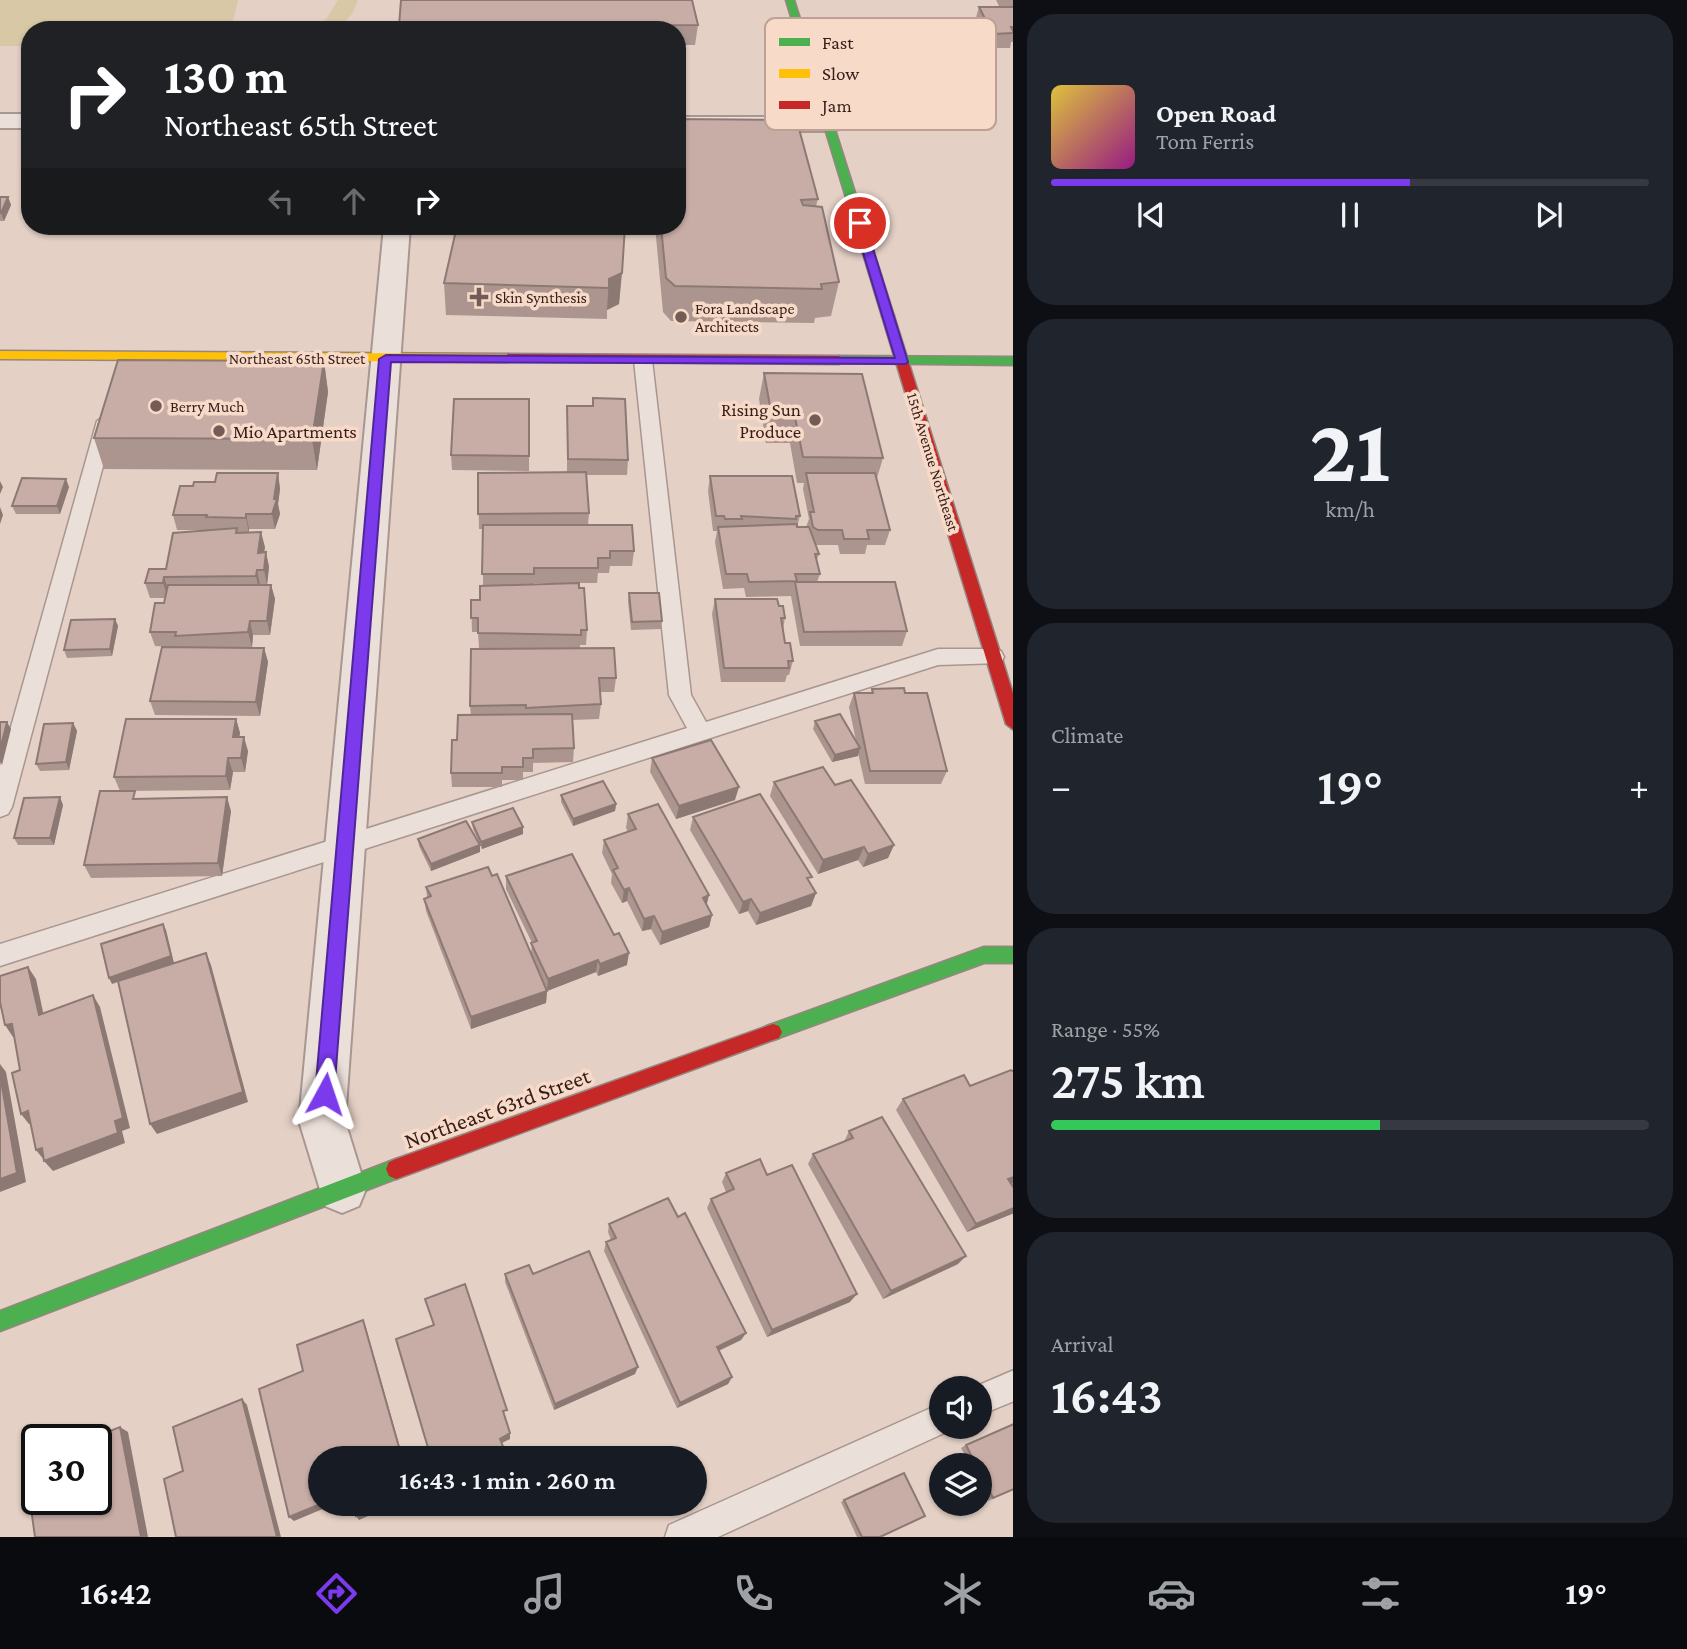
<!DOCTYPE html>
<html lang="en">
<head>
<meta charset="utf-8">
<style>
  :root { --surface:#171b24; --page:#20242c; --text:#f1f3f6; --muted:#9ea1a6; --line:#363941; --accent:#7c3aed }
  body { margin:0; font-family:"Crimson Pro",serif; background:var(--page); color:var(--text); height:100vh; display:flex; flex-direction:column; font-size:26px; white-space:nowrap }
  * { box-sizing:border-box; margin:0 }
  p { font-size:23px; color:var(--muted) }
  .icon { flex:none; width:38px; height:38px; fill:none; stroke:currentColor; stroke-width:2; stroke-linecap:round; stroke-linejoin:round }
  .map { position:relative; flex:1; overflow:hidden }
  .drawer { display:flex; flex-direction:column; gap:14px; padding:14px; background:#0d0f14; width:674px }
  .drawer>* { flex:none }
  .top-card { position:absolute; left:21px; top:21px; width:665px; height:214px; border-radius:28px; box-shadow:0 2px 5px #0004; background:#202124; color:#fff; overflow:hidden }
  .fabs { position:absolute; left:929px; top:1376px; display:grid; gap:14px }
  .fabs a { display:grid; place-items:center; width:63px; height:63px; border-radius:50%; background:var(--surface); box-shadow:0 2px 5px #0004; font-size:35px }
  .speed { position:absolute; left:21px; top:1424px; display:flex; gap:14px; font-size:35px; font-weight:700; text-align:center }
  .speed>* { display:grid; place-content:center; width:91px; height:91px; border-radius:50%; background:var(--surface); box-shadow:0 2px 5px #0004; line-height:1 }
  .speed .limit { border:4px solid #111; border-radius:10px; background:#fff; color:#111 }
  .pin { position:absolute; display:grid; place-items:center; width:60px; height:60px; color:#fff; margin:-30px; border:4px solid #fff; border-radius:50%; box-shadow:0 2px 7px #0007 }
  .me { position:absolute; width:77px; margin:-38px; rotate:5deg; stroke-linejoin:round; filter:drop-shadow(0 0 5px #0008) }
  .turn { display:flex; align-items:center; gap:24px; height:147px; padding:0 28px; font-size:32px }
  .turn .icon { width:91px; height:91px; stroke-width:2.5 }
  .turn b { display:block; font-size:49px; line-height:60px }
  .lanes { display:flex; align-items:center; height:66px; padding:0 28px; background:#0003; justify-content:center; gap:35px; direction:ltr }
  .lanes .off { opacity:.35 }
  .big { font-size:52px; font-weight:600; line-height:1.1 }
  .drawer .card { flex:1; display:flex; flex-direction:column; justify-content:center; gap:10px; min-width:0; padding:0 24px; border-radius:28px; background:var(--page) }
  .drawer .dial { align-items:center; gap:0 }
  .dial b { font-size:91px; line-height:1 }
  .song { display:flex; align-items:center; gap:21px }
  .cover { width:84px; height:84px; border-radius:10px; background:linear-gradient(135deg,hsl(50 70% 55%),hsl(310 70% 35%)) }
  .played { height:7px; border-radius:4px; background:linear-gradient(90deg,var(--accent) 60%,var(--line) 60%) }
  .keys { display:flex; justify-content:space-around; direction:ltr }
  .heat { display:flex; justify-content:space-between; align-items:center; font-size:38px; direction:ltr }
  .charge { height:10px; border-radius:5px; background:linear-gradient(90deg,#34c759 55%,var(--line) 0) }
  .trip { position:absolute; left:308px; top:1446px; width:399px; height:70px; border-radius:35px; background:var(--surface); box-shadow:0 2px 5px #0004; font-weight:600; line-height:70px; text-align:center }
  .tab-bar { display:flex; height:112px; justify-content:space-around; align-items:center; background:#090b0e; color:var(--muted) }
  .tab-bar .icon { width:49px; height:49px }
  .tab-bar .on { color:var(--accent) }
  .tab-bar b { font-size:32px; color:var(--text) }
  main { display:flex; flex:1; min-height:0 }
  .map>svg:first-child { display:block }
  .green { fill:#d8c8a6 }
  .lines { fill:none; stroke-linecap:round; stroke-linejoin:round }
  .lane-casing { stroke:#a89690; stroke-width:3 }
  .street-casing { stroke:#a89690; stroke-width:4 }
  .fast-casing { stroke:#978680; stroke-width:3 }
  .slow-casing { stroke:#978680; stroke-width:3 }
  .jam-casing { stroke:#978680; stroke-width:3 }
  .lane { fill:#ebdfd9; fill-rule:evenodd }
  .street { fill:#ebdfd9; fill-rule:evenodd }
  .fast { fill:#4caf50; fill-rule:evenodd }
  .slow { fill:#ffc107; fill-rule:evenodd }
  .jam { fill:#c62828; fill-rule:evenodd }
  .wall { fill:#ac958f }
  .shaded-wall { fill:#8c7974 }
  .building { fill:#c8ada6; stroke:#8c7974; stroke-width:2 }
  .route { fill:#7c3aed; stroke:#51269a; stroke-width:2 }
  .poi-dot { fill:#725c55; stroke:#f8dac8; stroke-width:2.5 }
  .labels { text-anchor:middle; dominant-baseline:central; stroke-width:7; stroke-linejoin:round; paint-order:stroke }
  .far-poi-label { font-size:16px; fill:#351d19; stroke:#f8dac8; text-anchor:start }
  .far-street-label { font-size:16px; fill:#351d19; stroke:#f8dac8 }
  .poi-label { font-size:19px; fill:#351d19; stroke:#f8dac8; text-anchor:end }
  .near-street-label { font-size:23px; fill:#351d19; stroke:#f8dac8 }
  .key { fill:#f8dac8; stroke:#bea194; stroke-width:2 }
  .key-label { font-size:19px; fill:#351d19 }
</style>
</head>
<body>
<main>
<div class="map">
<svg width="1014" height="1537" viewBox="0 0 1014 1537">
  <rect width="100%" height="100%" fill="#e4d0c5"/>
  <path class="green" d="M0,0H238L231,30H30V46H0Z
    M338,0H358L352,14L337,30H314L327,18Z"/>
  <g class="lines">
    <g class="lane-casing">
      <path id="lane" d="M643,355L652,360L691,695L706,722L938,649H993L1001,651L1004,657L1001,663L938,665L0,966V944L687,728L669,695L634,360Z
        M106,415L115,421L12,807L8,814L0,817V766L97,421Z
        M1014,1370V1401L980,1415V1388H972Z
        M942,1403V1426H954L953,1429L718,1537H665L669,1525Z"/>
    </g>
    <g class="street-casing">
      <path id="street" d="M0,114H30V128H0Z
        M677,117H830L839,119L842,124L839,129L830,131H677Z
        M384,226H410L345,1121L366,1189L359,1206L342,1213L325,1206L299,1121Z"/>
    </g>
    <g class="fast-casing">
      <path id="fast" d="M786,0H794L894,316L892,318H884L882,316Z
        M839,356L1014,357V365L835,363L833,360Z
        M984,947H1014V963H984L773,1040L767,1038L764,1032L767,1026Z
        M396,1159L403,1162L406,1169L403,1176L0,1331V1311Z"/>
    </g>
    <g class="slow-casing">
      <path id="slow" d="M0,351L508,354L514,358L508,362L0,359Z"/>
    </g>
    <g class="jam-casing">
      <path id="jam" d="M888,312L894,316L1014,697V730L1006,724L882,316Z
        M508,354L839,356L845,360L839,364L504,361L502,358Z
        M773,1024L779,1026L782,1032L779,1038L773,1040L396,1179L389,1176L386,1169L389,1162L396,1159Z"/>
    </g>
    <use href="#lane" class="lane"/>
    <use href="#street" class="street"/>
    <use href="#fast" class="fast"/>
    <use href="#slow" class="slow"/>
    <use href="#jam" class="jam"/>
  </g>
  <path class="wall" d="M996,0H1014V6H999Z
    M979,7H1014V42H1011L1010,48H988L975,21Z
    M698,25L695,45H677V30H399V26Z
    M677,119L818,199L816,206L839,282L831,316L815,318L814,323L671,321L663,312L655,226H677Z
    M0,197H8L11,205L4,221H0Z
    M625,226L619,304L607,310V319L446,315L444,283Z
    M324,361L328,392L317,470L104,469L94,438Z
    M764,373L883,458L877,478L890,530L885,545H867L865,554H840L838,545H816L819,554L816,562L820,574L817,582L907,631L902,646H800L791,596L746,597L744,588L723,589L715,542L717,531H713L708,491L710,476L800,516L797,527H806L809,519L803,489L804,483H797L790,443H766L759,399Z
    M593,398L628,460L627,475H587L589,513L588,525L634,551L632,566H610L609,573H598L597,583H534V584L579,588L587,630L586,645H580V648L616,678L614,692H600L601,704L599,719L573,720L574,748L573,762L533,763V772H523V780H502V787H452L451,773L457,740L471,715L470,706L516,648H479L478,632H472L471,600H480L483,586V529H479L478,473H567V406H592Z
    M529,399V471L452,470L451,455Z
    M278,473L280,489L278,504L280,514L275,529H249V533L265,547L264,552H266L269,567L267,585H271L275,599L270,635H253L252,647L239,648H264L268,662L260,716L155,715L150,701L178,647L155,646L150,632L164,603L165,598H150L145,583L166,569L210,530H177L173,515L193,486L215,482Z
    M69,487L60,514H16L12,506Z
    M629,593L662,621L661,629L631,630L628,601Z
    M715,599L779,606L785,618L783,629L785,643L793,661L789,675H787L785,682H721L712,614Z
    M115,619L118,626L112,656L67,658L64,650Z
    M872,689L905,693L947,771L941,784H865L858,753V756L832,762L813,729L815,721L856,741L849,707L854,693H871Z
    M236,719L240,733L239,737L248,751L245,772H233L230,790L120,791L114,777Z
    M73,723L77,731L69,770L40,771L36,764Z
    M652,758L735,800L676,819L650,772Z
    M774,782L835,785L894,845L888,858L863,867L858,860L818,874L770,796Z
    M561,795L616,804L615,811L573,826L561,802Z
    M138,799L231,811L222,876L91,878L84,865Z
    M63,805L54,845H18L14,838Z
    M628,814L707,905L712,915L709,927L660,945L651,929L642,931L627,901L622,903L611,883L612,874L602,853L604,840L628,832L626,828Z
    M693,817L810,883L816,893L811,906L756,925L748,911L739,914L690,830Z
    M472,822L523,834L482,849L473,829Z
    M418,839L480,845V852L431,871L419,846Z
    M506,876L627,965L598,976L596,972L547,991L546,1003L471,1029L426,911L424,899L427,897L426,887L531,954L532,943L506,889Z
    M903,1099L1014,1183L1011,1184L1014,1188V1213L967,1232L896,1110Z
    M849,1131L958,1264L883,1299L808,1164L813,1154L844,1142Z
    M726,1173L850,1302L767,1337L707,1208L711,1199L726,1192L722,1182Z
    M678,1217L746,1333L741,1340L719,1351L732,1377L728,1384L677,1408L604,1251L606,1242L611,1240L608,1232L609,1224Z
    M505,1274H533L635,1374L554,1410L505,1282Z
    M966,1445L1014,1489L988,1501L980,1485V1465H970L961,1448Z
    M844,1500L880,1537H857L841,1502Z"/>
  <path class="shaded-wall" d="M8,197L11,205L4,221L1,213Z
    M622,273L619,304L607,310L609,279Z
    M324,361L328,392L317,470L312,439Z
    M278,473L280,489L278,504L280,514L275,529L272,514Z
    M66,479L69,487L60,514L57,506Z
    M0,481L3,487L0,494Z
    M0,507L3,515L0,524Z
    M246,514L249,529V533L246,518Z
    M261,532L265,547L261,568L258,553Z
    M266,552L269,567L267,585L264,570Z
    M257,570L260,585L259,591L256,576Z
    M164,577L169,592L168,598L163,583Z
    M271,585L275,599L270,635L267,621Z
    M115,619L118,626L112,656L110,649Z
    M250,621L253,635L252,647L248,632Z
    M264,648L268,662L260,716L256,702Z
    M236,719L240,733L237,751L233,737Z
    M7,722L11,729L2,765L0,761V750Z
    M73,723L77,731L69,770L66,762Z
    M244,737L248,751L245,772L241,758Z
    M860,748L858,756L832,762L835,755Z
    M228,758L233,772L230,790L226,776Z
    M739,787L735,800L676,819L679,806Z
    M60,797L63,805L54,845L50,838Z
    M227,797L231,811L222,876L218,863Z
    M616,804L615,811L573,826V819Z
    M523,827V834L482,849L481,842Z
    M480,845V852L431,871V864Z
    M894,845L888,858L863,867L868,854Z
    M864,847L858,860L818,874L823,860Z
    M629,888L627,901L622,903L624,890Z
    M816,893L811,906L756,925L760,913Z
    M709,895L706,908L703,898Z
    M751,899L748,911L739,914L743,902Z
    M712,915L709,927L660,945L662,932Z
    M654,916L651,929L642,931L644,919Z
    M163,924L166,930L174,963L112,984L109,978Z
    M206,953L211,965L248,1102L157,1134L150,1124Z
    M629,953L627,965L598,976L600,964Z
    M598,960L596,972L547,991L548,979Z
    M28,967L36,979L46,1026L39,1015Z
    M547,991L546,1003L471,1029V1017Z
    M93,995L100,1007L130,1128L122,1131L125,1143L53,1171L44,1161L115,1121Z
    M12,1024L20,1035L13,1037L5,1025Z
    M0,1064L6,1072L26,1182L0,1192Z
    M28,1111L37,1121L29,1124L21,1114Z
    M42,1148L44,1160L36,1150Z
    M1014,1177V1183L999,1188L1008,1179Z
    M1014,1208V1213L967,1232L976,1224Z
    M966,1256L958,1264L883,1299L891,1291Z
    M857,1294L850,1302L767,1337L772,1330Z
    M363,1320L366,1328L403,1458H402Z
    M746,1333L741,1340L713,1353L717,1347Z
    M638,1367L635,1374L554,1410L555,1404Z
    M732,1377L728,1384L677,1408L680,1403Z
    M242,1399L247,1405L281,1537H277Z
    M120,1427L128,1432L148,1537H141Z
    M510,1433V1439L500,1444V1439Z
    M504,1449V1454L495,1458H482Z
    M323,1503H337L294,1521L289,1517Z
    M385,1503H397L359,1520L356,1516Z"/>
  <path class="building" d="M401,0H692L698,25L399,26Z
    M979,7H1014V27H1011L1014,33L993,34Z
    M677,119L782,120L784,124L798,125L818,199L801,200L803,205L822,207L839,282L821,284L822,289L675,286L666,278L661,226H677Z
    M0,197H8L1,213H0Z
    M457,226H625L622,273L609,279V288L444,283Z
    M118,360L324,361L312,439L94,438Z
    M764,373L862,374L883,458L803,457L795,417H772Z
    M593,398L625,399L628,460L568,459L567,406H593Z
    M454,399H529V456L451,455Z
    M586,472L589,513L478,514V473Z
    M217,473H278L274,499H277L272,514H246V518L206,517L207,515H173L180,486H193L194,482H215Z
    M806,473H875L890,530H867L869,539H844L842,530H818L813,527L810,512H814Z
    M710,476H792L800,516H796V519L741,516L742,519H725L724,516H716Z
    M22,478L66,479L57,506H12Z
    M797,524V527H809L819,554H815L820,574H795L797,581L749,582L747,574H726L718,527Z
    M483,525H632L634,551H610V558H598V568H534V574H482Z
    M237,528L236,533L261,532L258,553L266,552L264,570H257L256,576L164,577L163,583H145L149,569H166L173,533Z
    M795,582H895L907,631L804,632Z
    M579,583V588H584L587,630H581V635L478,633V618H471V600H480V586Z
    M168,585H271L267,621H250L248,632L175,636L176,632H150L155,603H164Z
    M629,593H659L662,621L632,622Z
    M715,599H777L779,606H783L785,618H781L785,643H790L793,661H788L789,668H724Z
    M115,619L110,649L64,650L71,620Z
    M162,647L264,648L256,702L150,701Z
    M614,648L616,678H599L601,704L526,708V705L470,706L471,649Z
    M904,688L905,693H927L947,771H870L854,693H873L872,689Z
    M572,714L574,748L533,749V758H523V767H502V773H451L452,740H457L458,715Z
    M840,714L860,748L835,755L815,721Z
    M126,719H236L233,737H244L241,758H228L226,776L114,777Z
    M0,722H7L0,750Z
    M73,723L66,762L36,764L44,724Z
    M711,740L739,787L679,806L652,758Z
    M823,767L835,785L851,780L894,845L868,854L864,847L823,860L774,782Z
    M603,781L616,804L573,819L561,795Z
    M100,791H135L133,799L227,797L218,863L84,865Z
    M760,794L812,877L807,878L816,893L760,913L751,899L743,902L693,817Z
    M60,797L50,838H14L24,798Z
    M658,804L709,895L703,898L712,915L662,932L654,916L644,919L629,888L624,890L613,870L618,868L604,840L636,829L628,814Z
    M513,808L523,827L481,842L472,822Z
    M466,821L480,845L431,864L418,839Z
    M572,854L614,935L619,933L629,953L600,964L598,960L548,979L531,943L537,941L506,876Z
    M488,867L492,876L497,874L547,991L471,1017L424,899L431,896L426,887Z
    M163,924L171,956L109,978L101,944Z
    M206,953L243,1092L150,1124L118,981Z
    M28,967L39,1015L93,995L123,1118L115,1121L118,1133L44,1161L42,1148L36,1150L28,1111L21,1114L12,1073L20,1070L12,1024L5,1025L0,1002V976Z
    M1011,1070L1014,1072V1177L1008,1179L1014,1188V1208L976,1224L903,1099L964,1075L970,1086Z
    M0,1075L17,1173L0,1179Z
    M882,1117L966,1256L891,1291L813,1154L853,1138L849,1131Z
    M760,1159L767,1175L792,1165L857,1294L772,1330L711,1199L734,1189L726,1173Z
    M668,1198L678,1217L685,1213L746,1333L717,1347L732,1377L680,1403L606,1242L616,1238L609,1224Z
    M589,1251L638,1367L555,1404L505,1274L529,1265L533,1274Z
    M465,1284L507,1410L503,1411L510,1433L500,1439L504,1449L482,1458H431L396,1339L434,1325L425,1299Z
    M363,1320L402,1458H320V1503H323L289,1517L259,1389L303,1371L297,1345Z
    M242,1399L277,1537H176L164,1479L183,1471L173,1427Z
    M1014,1424V1489L993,1498L980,1472V1465H976L966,1445Z
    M120,1427L141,1537H35L25,1465L37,1460V1500H96V1440H87Z
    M904,1473L925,1516L880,1537H862L844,1500Z
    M353,1503H385L356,1516Z"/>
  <path class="route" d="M860,219L865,223L908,362L906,364L391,362L334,1094L331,1100L325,1103L318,1100L315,1094L379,359L386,355L895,358L854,223Z"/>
  <g class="poi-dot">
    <path d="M475.5 286.5h7v7h7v7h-7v7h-7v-7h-7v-7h7z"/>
    <circle cx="681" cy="317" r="7"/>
    <circle cx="156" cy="406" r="7"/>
    <circle cx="815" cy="420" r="7"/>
    <circle cx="219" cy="431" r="7"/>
  </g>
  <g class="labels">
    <g class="far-poi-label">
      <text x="495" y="297">Skin Synthesis</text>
      <text x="695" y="308">Fora Landscape<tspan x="695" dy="18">Architects</tspan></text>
      <text x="170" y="406">Berry Much</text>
    </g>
    <g class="far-street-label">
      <text x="297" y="358">Northeast 65th Street</text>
      <text transform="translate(933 462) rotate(73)">15th Avenue Northeast</text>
    </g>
    <g class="poi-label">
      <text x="801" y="409">Rising Sun<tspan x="801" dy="22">Produce</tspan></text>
      <text x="233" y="431" text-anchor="start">Mio Apartments</text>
    </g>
    <g class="near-street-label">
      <text transform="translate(497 1108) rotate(-20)">Northeast 63rd Street</text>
    </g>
  </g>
  <rect x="765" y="18" width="231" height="112" rx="10" class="key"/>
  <rect x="779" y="38" width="31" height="8" fill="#4caf50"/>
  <rect x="779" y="69" width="31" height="9" fill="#ffc107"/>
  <rect x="779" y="101" width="31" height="8" fill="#c62828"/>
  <g class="key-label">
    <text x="822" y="49">Fast</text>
    <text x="822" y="80">Slow</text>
    <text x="822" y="112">Jam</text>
  </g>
</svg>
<div class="fabs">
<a><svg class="icon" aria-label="sound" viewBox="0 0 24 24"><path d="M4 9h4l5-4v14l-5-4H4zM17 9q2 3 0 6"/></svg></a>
<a><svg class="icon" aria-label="layers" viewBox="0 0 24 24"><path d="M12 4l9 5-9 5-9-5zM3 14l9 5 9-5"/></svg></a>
</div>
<div class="speed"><div class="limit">30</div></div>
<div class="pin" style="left:860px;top:223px;background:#d93025"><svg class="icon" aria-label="arrive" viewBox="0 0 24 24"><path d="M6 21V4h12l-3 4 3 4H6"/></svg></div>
<svg class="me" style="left:325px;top:1094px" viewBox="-20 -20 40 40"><path d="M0-17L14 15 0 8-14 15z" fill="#7c3aed" stroke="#fff" stroke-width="4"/></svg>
<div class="trip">16:43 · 1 min · 260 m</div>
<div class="top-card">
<div class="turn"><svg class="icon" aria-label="right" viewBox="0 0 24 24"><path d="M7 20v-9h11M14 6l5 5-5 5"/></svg><div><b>130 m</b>Northeast 65th Street</div></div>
<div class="lanes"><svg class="icon off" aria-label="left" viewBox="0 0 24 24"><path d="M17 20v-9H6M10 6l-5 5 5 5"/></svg><svg class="icon off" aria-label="ahead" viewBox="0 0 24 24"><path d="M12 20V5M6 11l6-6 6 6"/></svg><svg class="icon" aria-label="right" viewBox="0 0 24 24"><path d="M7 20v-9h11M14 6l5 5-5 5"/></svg></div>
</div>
</div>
<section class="drawer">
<div class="card">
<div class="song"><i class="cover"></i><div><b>Open Road</b><p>Tom Ferris</p></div></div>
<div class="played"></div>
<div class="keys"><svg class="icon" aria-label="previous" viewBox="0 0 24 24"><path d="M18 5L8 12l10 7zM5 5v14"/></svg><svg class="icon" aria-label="pause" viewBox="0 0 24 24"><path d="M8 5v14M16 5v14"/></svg><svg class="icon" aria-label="next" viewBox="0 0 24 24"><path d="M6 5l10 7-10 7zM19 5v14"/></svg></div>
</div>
<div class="card dial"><b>21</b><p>km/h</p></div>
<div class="card"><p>Climate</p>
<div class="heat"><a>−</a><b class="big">19°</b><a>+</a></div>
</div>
<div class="card"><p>Range · 55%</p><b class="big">275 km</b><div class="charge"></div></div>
<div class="card"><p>Arrival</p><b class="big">16:43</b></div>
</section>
</main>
<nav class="tab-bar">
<b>16:42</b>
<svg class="icon on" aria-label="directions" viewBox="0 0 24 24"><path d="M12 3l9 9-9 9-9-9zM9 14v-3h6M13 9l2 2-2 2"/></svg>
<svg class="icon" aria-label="music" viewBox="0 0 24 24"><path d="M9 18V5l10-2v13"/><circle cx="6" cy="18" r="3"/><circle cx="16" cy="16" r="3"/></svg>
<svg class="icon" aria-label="phone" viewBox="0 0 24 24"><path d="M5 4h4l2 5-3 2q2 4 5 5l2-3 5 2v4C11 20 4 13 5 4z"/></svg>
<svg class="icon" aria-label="climate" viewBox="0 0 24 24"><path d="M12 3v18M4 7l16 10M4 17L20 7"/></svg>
<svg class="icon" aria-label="car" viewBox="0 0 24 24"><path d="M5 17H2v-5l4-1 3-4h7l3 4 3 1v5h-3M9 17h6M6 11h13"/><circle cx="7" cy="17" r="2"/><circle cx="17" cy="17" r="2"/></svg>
<svg class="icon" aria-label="filters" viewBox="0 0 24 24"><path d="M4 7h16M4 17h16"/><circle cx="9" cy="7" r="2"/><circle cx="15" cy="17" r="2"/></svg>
<b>19°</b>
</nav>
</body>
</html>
